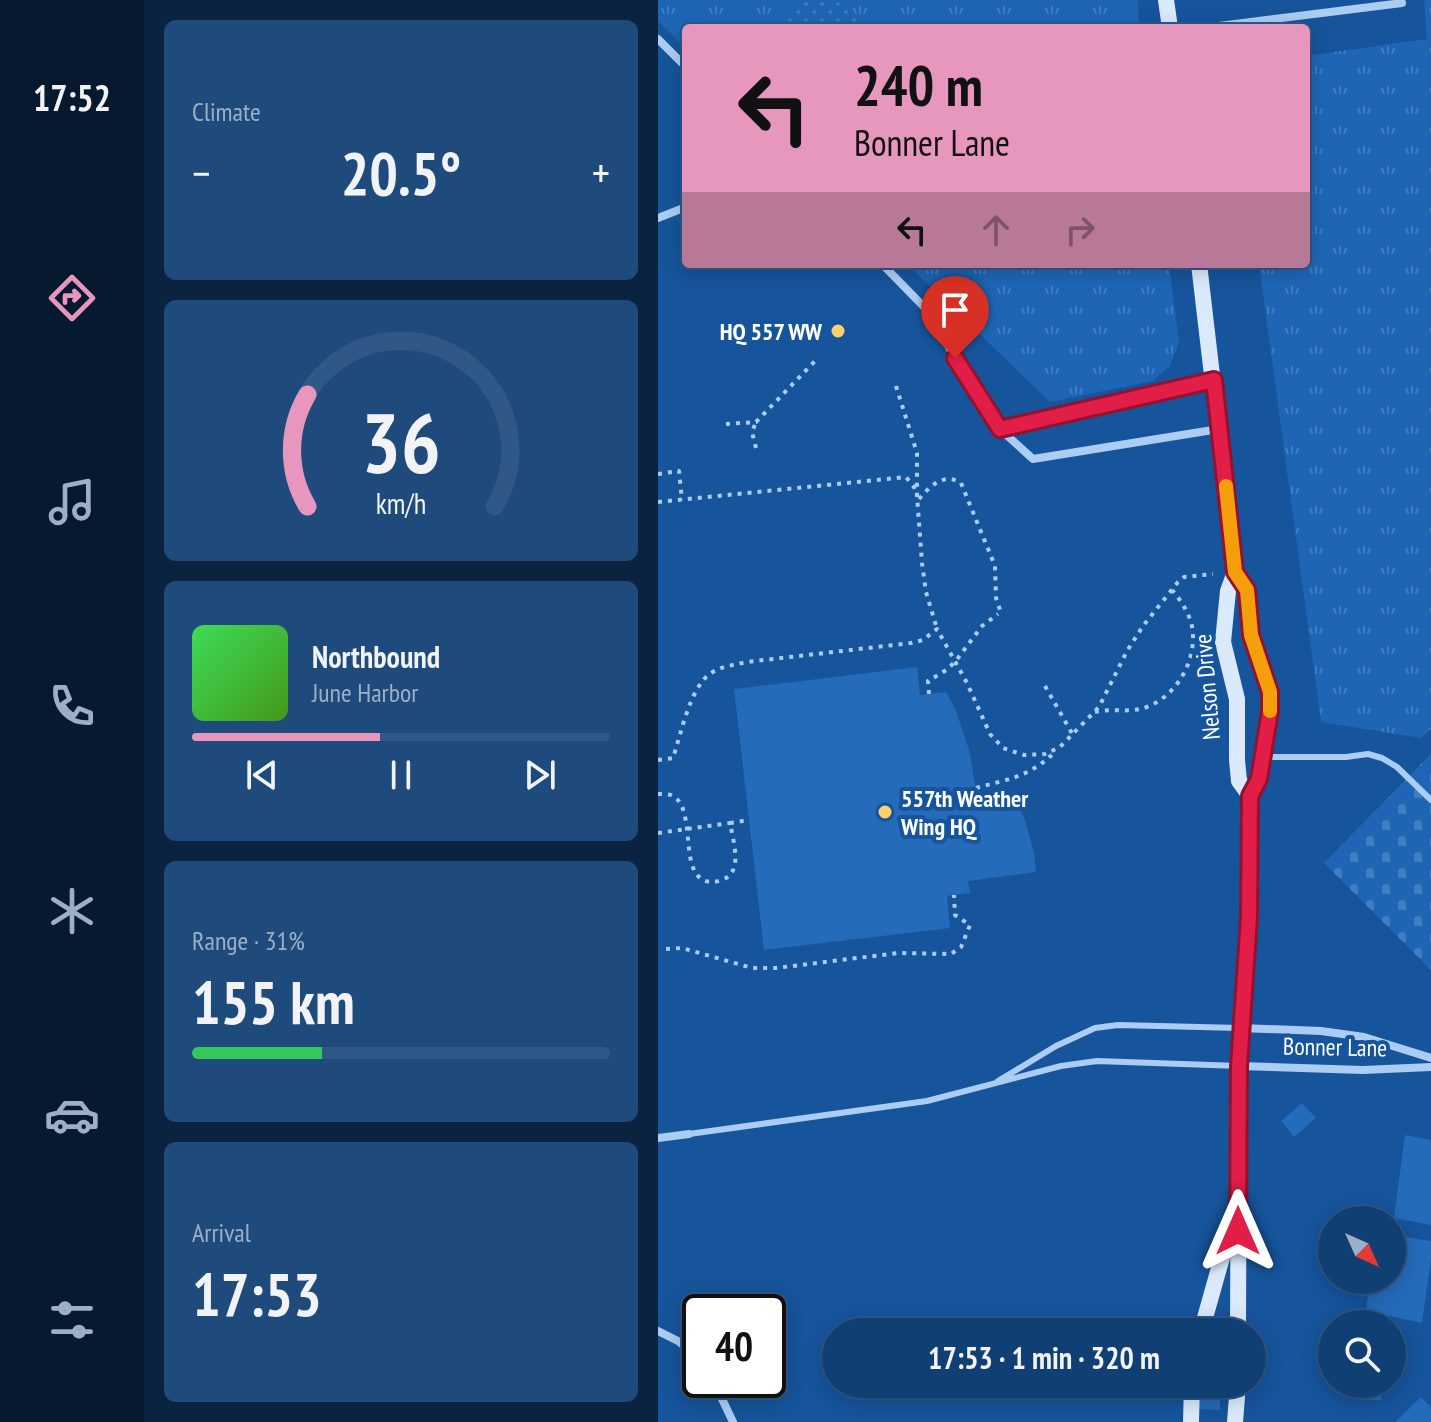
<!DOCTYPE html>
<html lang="en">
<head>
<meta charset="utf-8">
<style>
  :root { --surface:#103f74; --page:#1e4a7c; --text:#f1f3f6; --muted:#9cafc5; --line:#305886; --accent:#e797bd }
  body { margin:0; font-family:"PT Sans Narrow",sans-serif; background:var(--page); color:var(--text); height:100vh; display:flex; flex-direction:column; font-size:30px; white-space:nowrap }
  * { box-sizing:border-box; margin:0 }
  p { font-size:26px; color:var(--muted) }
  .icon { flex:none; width:44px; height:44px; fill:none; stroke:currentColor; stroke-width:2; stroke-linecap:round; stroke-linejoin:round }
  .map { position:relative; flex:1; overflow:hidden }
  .sheet { display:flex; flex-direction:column; gap:20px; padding:20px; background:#092340; width:514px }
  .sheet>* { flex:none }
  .top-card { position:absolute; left:24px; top:24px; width:628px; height:244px; border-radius:8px; box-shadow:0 4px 20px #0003,0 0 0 2px var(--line); background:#e797bd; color:#111; overflow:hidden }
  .needle { width:52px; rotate:135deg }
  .tools { position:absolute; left:660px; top:1206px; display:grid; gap:16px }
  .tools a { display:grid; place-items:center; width:88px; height:88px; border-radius:50%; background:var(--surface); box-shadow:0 4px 20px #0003,0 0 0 2px var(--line); font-size:40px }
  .speed { position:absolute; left:24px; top:1294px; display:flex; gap:16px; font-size:40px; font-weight:700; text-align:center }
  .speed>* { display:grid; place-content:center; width:104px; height:104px; border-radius:50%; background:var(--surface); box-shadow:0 4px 20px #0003,0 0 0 2px var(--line); line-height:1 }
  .speed .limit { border:4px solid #111; border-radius:12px; background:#fff; color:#111 }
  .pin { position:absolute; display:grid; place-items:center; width:68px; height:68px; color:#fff; margin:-82px -34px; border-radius:50% 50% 50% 0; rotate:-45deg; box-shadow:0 0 8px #0007 }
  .pin .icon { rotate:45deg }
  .me { position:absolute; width:88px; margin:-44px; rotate:0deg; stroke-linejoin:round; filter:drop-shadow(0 0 6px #0008) }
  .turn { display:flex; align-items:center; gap:28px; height:168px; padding:0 40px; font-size:36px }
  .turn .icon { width:104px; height:104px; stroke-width:2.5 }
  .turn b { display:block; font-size:56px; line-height:68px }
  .lanes { display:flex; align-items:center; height:76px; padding:0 40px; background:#0003; justify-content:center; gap:40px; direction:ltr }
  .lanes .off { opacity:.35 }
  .big { font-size:60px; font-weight:700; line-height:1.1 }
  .sheet .tile { flex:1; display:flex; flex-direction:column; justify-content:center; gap:12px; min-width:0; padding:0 28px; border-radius:12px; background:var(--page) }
  .sheet .dial { align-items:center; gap:0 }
  .dial svg { height:208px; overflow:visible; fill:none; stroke:var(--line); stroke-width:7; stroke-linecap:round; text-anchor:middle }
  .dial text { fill:var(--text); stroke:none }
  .song { display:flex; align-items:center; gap:24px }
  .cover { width:96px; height:96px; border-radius:12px; background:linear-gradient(135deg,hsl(130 70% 55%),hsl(100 70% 35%)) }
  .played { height:8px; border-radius:4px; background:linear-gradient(90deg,var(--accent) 45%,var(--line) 45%) }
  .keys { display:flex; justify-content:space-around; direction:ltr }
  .heat { display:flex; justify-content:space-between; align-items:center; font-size:44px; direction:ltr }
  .charge { height:12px; border-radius:6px; background:linear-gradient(90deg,#34c759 31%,var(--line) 0) }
  .trip { position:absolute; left:164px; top:1318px; width:444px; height:80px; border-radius:40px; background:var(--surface); box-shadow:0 4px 20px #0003,0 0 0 2px var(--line); font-weight:700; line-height:80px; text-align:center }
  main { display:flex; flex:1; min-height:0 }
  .tab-bar { display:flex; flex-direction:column; width:144px; justify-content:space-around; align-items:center; background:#06192e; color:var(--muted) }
  .tab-bar .icon { width:56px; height:56px }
  .tab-bar .current { color:var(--accent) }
  .tab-bar b { font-size:36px; color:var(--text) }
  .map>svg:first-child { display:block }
  .grass { fill:url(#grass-tufts) }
  .cemetery { fill:url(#cemetery-stones) }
  .park { fill:url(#park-dots) }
  .building { fill:#246bba }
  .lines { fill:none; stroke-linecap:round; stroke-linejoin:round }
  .path { stroke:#abcdf3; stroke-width:4; stroke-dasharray:4 6; stroke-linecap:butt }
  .lane { stroke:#abcdf3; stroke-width:6 }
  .street { stroke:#abcdf3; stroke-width:8 }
  .secondary { stroke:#daeafc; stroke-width:16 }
  .route-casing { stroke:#92132f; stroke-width:20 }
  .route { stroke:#e11d48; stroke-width:14 }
  .slow { stroke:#f59e0b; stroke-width:14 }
  .poi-dot { fill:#ffd16d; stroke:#16549b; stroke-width:3 }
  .labels { text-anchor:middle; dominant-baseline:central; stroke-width:8; stroke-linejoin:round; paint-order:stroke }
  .poi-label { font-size:24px; font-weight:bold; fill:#fff; stroke:#16549b; text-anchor:end }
  .street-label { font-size:24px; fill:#fff; stroke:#16549b }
</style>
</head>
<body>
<main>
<nav class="tab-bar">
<b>17:52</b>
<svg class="icon current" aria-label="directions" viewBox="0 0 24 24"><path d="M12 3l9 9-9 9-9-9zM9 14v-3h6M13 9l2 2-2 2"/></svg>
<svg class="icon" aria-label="music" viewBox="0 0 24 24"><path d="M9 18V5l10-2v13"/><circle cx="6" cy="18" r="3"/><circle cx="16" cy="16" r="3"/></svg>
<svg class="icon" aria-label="phone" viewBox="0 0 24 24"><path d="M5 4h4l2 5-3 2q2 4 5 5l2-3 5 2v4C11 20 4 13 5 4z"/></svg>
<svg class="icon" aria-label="climate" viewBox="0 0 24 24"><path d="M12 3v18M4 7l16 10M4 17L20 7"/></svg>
<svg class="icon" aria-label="car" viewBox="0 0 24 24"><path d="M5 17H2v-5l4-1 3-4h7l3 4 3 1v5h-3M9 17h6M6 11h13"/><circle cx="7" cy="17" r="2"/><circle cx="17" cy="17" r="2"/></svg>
<svg class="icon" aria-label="filters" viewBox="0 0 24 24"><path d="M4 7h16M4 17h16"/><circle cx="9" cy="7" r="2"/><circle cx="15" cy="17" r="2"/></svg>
</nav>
<section class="sheet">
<div class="tile"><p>Climate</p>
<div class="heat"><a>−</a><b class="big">20.5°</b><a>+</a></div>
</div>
<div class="tile dial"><svg viewBox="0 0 100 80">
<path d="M14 69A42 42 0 1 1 86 69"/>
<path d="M14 69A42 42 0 0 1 14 26" stroke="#e797bd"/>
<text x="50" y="56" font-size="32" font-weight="700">36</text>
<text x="50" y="72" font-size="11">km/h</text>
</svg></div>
<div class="tile">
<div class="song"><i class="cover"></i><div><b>Northbound</b><p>June Harbor</p></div></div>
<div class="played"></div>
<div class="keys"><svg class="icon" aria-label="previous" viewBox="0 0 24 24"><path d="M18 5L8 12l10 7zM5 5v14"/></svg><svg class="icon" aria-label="pause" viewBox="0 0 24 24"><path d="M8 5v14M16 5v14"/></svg><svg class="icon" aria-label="next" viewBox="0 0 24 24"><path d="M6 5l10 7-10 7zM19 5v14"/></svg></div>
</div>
<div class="tile"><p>Range · 31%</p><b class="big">155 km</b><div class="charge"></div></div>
<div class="tile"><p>Arrival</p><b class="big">17:53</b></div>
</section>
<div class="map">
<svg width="773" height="1422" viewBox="0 0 773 1422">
  <defs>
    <pattern id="grass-tufts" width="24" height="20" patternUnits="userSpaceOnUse" patternTransform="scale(2)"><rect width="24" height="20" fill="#1e66b5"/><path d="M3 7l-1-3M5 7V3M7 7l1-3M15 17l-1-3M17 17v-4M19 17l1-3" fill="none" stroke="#407dc0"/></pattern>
    <pattern id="cemetery-stones" width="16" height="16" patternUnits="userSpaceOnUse" patternTransform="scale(2)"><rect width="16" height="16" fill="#1e66b5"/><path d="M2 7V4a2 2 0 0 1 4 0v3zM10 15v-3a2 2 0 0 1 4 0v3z" fill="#407dc0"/></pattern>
    <pattern id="park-dots" width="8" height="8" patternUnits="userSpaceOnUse" patternTransform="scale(2)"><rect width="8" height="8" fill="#1e66b5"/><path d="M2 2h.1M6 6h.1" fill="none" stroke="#407dc0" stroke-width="1.8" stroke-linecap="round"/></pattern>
  </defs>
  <rect width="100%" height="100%" fill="#16549b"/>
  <path class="grass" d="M0,0H479L482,28H28V49L0,21Z
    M766,0H773V729L763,738L663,722L601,264H648V56L769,39Z
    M249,264H511L521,342L512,366L494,381L392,402Z"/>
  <path class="cemetery" d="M773,754V970L666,863Z"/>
  <path class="park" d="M138,0H177L208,28H126L119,22Z"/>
  <path class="building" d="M259,667L262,695L288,692L297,708L312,753L320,804L358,800L367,820L376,853L378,872L310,881L312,893L289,896L292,928L106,950L76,689Z
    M644,1103L658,1118L636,1137L623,1121Z
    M747,1135L773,1140V1225L736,1218Z
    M734,1235L773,1241V1260L764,1323L708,1311L712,1280H734Z
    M710,1385H723V1400H710Z
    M542,1393H562V1410L541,1409Z
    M763,1397L773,1407V1422H737Z"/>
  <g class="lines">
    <path class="path" d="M238,386L259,453V496L264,563L268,592L279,629
      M68,424L98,422L159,359
      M98,448L94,432L98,422
      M0,474L21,471L24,500
      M261,499C272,486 286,472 303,483L337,566L338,598L342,610
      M0,502L248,477L256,487L259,496
      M387,686L415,735
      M271,694L270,681L290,669L300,658L324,626L340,614
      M437,712C453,708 470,713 486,708C520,697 542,656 533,622C529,610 522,599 514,590
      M0,760L15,758C23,734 32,687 53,673C64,666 76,665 89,662L253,643L265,640L279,629L309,683L332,734L345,748L366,755L387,754L402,747L441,707L469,651L485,626L520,582L526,577L555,574
      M318,788C351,779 371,777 397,752
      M0,794C1,794 11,794 13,795C39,806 21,867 45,880C51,883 58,882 64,880C86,872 75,841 72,823L91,820
      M0,833L72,823
      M8,949L24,948L94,968H118L240,953L293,954L303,947L312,925L297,915L296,895"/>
    <path class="lane" d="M605,757H688L710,754L724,758L739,767L773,800
      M340,1081L398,1046L437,1028L460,1025L582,1028
      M31,1134L269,1101L403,1066L439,1061L581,1066"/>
    <path class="street" d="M545,28L744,3
      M0,39L28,67
      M0,218L28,207
      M224,264L271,312L297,358L342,429L375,459L561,429
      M342,429L555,380
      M582,1028L663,1031L706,1037L773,1058
      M581,1066L705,1070L773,1067
      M0,1138L31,1134
      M0,1331L20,1341L42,1359
      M55,1380L75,1422"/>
    <path class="secondary" d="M508,0L512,28
      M541,264L577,572L570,591L565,642L579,699V760L581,781L592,796
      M577,572L589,590L593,635L612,692V711L601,779L592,796L591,917L581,1066L580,1332
      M543,1332L574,1222
      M533,1422L534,1384
      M577,1422L580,1384"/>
  </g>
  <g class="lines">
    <g class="route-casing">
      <path id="route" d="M297,358L342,429L556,380L577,572L589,590L593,635L612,692V711L601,779L592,796L591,917L581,1066L580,1231"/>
    </g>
    <use href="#route" class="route"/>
    <path class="slow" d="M568,486L577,572L589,590L593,635L612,692V711"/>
  </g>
  <g class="poi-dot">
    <circle cx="180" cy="331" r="8"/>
    <circle cx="227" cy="812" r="8"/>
  </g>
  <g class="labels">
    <g class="poi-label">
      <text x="164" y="331">HQ 557 WW</text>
      <text x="243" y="798" text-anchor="start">557th Weather<tspan x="243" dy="28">Wing HQ</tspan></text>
    </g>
    <g class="street-label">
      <text transform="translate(549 687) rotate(-95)">Nelson Drive</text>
      <text transform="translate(677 1047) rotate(1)">Bonner Lane</text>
    </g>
  </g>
</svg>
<div class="tools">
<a><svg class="needle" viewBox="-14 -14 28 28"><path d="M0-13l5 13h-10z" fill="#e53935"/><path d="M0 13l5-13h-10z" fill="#9cafc5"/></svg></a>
<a><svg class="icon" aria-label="search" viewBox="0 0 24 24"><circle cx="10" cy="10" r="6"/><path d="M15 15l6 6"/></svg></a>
</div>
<div class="speed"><div class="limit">40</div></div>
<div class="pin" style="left:297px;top:358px;background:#d93025"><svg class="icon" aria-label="arrive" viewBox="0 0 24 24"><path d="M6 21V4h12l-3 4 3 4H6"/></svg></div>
<svg class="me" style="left:580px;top:1231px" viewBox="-20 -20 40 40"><path d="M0-17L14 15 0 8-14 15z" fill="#e11d48" stroke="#fff" stroke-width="4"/></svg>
<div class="trip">17:53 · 1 min · 320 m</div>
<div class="top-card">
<div class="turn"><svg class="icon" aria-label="left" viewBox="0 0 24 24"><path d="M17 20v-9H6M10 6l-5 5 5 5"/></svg><div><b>240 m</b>Bonner Lane</div></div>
<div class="lanes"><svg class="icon" aria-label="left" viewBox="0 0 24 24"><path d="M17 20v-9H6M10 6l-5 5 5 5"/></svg><svg class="icon off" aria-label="ahead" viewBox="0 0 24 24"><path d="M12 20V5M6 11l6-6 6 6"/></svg><svg class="icon off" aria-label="right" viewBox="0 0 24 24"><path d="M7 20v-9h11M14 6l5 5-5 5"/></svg></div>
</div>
</div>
</main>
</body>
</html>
